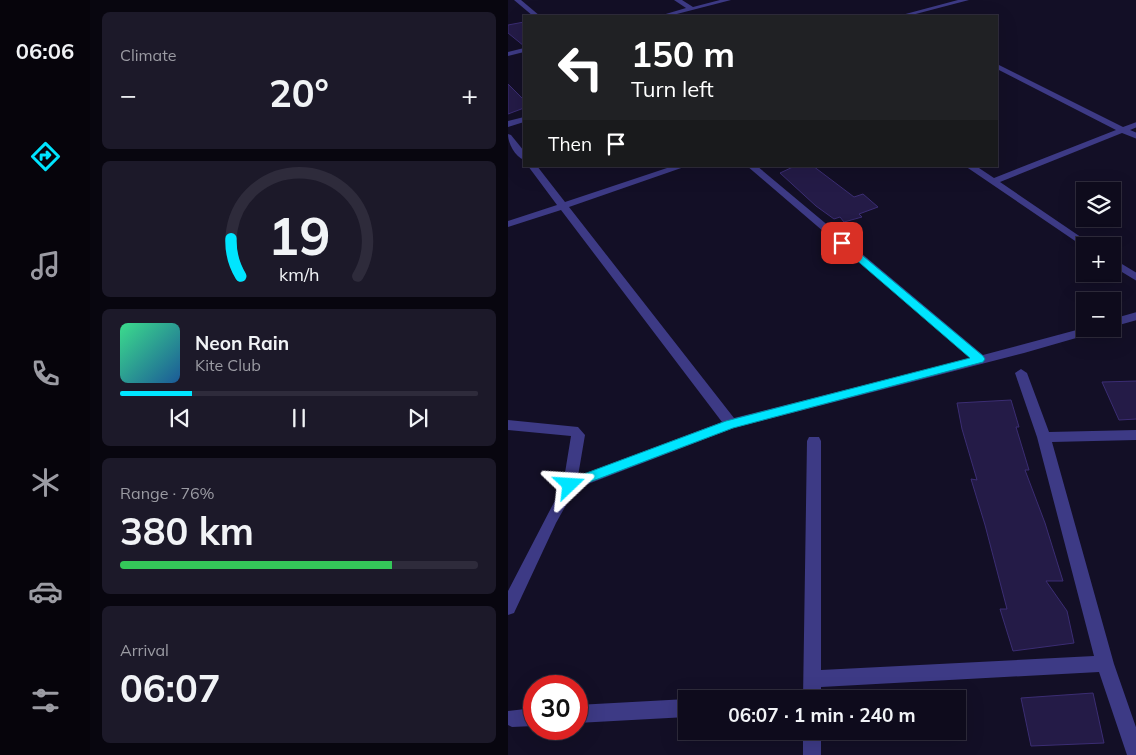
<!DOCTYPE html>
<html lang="en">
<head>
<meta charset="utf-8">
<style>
  :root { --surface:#0e0b1c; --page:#1c1929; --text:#f1f3f6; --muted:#9b9ba3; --line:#2e2b3b; --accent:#00e5ff }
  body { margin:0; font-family:Mulish,sans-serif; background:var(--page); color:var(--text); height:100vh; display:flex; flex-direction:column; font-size:19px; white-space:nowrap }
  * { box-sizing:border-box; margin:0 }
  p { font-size:16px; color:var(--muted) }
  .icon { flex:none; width:28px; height:28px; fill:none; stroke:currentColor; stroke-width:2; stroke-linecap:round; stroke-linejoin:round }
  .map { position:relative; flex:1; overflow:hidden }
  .side { display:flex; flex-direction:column; gap:12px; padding:12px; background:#08060f; width:418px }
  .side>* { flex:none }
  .guide { position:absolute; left:15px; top:15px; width:475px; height:152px; border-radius:0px; box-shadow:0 5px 20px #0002,0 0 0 1px var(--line); background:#202124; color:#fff; overflow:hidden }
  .controls { position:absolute; left:568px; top:182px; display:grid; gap:10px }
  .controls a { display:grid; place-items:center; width:45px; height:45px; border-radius:0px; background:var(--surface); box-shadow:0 5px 20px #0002,0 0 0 1px var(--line); font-size:25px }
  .speed { position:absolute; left:15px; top:675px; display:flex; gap:10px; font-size:25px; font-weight:700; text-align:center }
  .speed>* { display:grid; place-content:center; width:65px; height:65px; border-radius:50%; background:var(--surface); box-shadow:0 5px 20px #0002,0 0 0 1px var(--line); line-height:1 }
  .speed .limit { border:8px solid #d22; background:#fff; color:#111 }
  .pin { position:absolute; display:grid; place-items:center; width:42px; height:42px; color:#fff; margin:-21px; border-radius:10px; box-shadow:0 2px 8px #0006 }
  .me { position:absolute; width:55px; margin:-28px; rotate:70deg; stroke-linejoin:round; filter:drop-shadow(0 0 4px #0008) }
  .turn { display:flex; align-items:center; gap:18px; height:105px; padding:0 25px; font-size:22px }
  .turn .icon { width:65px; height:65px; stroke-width:2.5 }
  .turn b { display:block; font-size:35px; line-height:42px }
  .then { display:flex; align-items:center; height:48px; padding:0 25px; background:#0003; gap:10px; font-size:19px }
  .big { font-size:38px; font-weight:700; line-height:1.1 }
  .side .widget { flex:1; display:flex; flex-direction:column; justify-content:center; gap:8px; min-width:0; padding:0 18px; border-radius:8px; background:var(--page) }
  .side .dial { align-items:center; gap:0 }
  .dial svg { height:130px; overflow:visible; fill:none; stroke:var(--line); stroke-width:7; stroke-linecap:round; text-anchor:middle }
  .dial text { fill:var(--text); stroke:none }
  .song { display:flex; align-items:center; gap:15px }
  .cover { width:60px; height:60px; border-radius:8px; background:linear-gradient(135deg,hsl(150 70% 55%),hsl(210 70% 35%)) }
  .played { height:5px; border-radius:2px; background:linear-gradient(90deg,var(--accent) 20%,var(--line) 20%) }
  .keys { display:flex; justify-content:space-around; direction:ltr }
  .heat { display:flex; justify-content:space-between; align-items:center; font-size:28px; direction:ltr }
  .charge { height:8px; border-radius:4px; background:linear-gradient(90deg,#34c759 76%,var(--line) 0) }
  .trip { position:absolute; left:170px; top:690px; width:288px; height:50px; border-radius:0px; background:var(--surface); box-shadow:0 5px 20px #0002,0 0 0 1px var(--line); font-weight:700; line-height:50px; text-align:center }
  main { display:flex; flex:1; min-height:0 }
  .dock { display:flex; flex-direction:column; width:90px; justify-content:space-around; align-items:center; background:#06040b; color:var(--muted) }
  .dock .icon { width:35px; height:35px }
  .dock .on { color:var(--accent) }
  .dock b { font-size:22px; color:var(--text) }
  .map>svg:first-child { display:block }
  .building { fill:#241b47; stroke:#3b2d73 }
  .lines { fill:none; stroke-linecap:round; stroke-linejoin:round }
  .street { fill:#3d3a85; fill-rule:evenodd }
  .route { fill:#00e5ff; stroke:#0095a6 }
</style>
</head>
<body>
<main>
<nav class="dock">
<b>06:06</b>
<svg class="icon on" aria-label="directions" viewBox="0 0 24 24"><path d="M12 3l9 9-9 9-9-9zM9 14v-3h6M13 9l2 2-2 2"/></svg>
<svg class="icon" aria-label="music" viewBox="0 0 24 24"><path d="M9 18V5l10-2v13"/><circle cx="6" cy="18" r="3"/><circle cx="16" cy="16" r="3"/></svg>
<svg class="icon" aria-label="phone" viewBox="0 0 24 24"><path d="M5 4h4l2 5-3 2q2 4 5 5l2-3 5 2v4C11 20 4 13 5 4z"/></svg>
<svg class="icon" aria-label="climate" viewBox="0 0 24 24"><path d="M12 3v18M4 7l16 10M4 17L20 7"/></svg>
<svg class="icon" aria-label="car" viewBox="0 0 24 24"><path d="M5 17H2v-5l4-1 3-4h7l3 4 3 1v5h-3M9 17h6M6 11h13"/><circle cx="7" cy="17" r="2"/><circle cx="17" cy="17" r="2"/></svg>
<svg class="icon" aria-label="filters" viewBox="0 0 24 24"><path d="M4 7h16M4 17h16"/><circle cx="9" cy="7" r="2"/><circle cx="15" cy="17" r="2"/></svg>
</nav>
<section class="side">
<div class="widget"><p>Climate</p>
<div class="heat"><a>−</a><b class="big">20°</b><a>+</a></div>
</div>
<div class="widget dial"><svg viewBox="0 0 100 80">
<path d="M14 69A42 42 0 1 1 86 69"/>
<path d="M14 69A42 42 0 0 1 8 46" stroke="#00e5ff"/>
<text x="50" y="56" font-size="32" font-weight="700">19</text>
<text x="50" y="72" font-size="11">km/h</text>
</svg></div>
<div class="widget">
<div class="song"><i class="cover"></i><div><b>Neon Rain</b><p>Kite Club</p></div></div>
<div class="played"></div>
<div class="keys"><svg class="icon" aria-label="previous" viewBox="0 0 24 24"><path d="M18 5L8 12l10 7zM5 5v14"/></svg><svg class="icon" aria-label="pause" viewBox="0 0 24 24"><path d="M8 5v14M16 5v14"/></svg><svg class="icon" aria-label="next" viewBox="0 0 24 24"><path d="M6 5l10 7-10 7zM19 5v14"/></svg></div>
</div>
<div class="widget"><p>Range · 76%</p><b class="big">380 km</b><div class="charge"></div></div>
<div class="widget"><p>Arrival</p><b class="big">06:07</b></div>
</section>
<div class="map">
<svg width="629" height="755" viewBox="0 0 629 755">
  <rect width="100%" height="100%" fill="#130f26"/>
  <path class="building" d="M16,22V46L0,33V25Z
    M0,84L16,100V108L0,114Z
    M287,166H305L346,197L355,194L370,207L351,214L354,217L336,222L332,217L326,219L308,206L272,173Z
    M629,381V419L611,420L594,382Z
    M503,400L511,427H508L521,470H517L537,523L555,581H538L559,611L566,643L505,651L492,609H499L477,525L463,479L469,480L454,429L449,403Z
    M585,693L596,743L523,746L513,698Z"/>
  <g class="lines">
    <path class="street" d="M6,0H13L32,16H25Z
      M166,0H174L185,7L212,0H223L161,16H151L178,8Z
      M450,0H461L400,16H390Z
      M16,48V52L0,56V52Z
      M489,64L615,127L629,122V127L622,130L629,133V139L614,133L492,182L586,246L576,247L457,166H468L486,178L608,130L489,69Z
      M16,117V122L0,127V121Z
      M0,134L3,135L16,151V160C7,156 0,144 0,134Z
      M20,166H29L57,202L165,166H179L61,207L226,418L463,358L239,166H249L475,355L576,328L591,329L589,332L516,353L226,428L67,489L48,523L6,613L0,615V591L55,485L63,436L0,430V420L70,427L77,435L70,476L214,422L53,210L0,227V221L49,205Z
      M604,258L629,273V281L604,266Z
      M629,312V320L604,327V319Z
      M513,369L519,373L541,432L629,430V440L544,442L606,664L629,730V755H619L591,672L313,687V699H295L299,441L301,437H311L313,441V670L586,656L529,437L507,373Z
      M179,699V717L69,723V705Z
      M26,708V726L4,727L0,725V711Z
      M295,731H313V755H295Z"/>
  </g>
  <path class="route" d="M331,241H337L475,356L477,359L475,362L225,428L66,488H57L55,485L57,481L218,421L462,358L331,245Z"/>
</svg>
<div class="controls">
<a><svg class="icon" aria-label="layers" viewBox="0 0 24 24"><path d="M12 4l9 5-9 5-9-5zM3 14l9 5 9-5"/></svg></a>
<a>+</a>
<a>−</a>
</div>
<div class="speed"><div class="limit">30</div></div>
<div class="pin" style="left:334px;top:243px;background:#d93025"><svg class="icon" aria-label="arrive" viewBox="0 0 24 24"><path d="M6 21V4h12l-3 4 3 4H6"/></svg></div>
<svg class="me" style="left:62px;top:485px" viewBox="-20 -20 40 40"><path d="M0-17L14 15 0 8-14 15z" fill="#00e5ff" stroke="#fff" stroke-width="4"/></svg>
<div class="trip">06:07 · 1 min · 240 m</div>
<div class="guide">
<div class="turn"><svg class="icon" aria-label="left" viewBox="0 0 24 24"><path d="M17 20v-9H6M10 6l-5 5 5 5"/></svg><div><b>150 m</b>Turn left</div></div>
<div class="then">Then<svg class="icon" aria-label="arrive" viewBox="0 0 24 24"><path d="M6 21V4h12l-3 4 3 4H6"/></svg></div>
</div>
</div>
</main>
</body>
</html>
